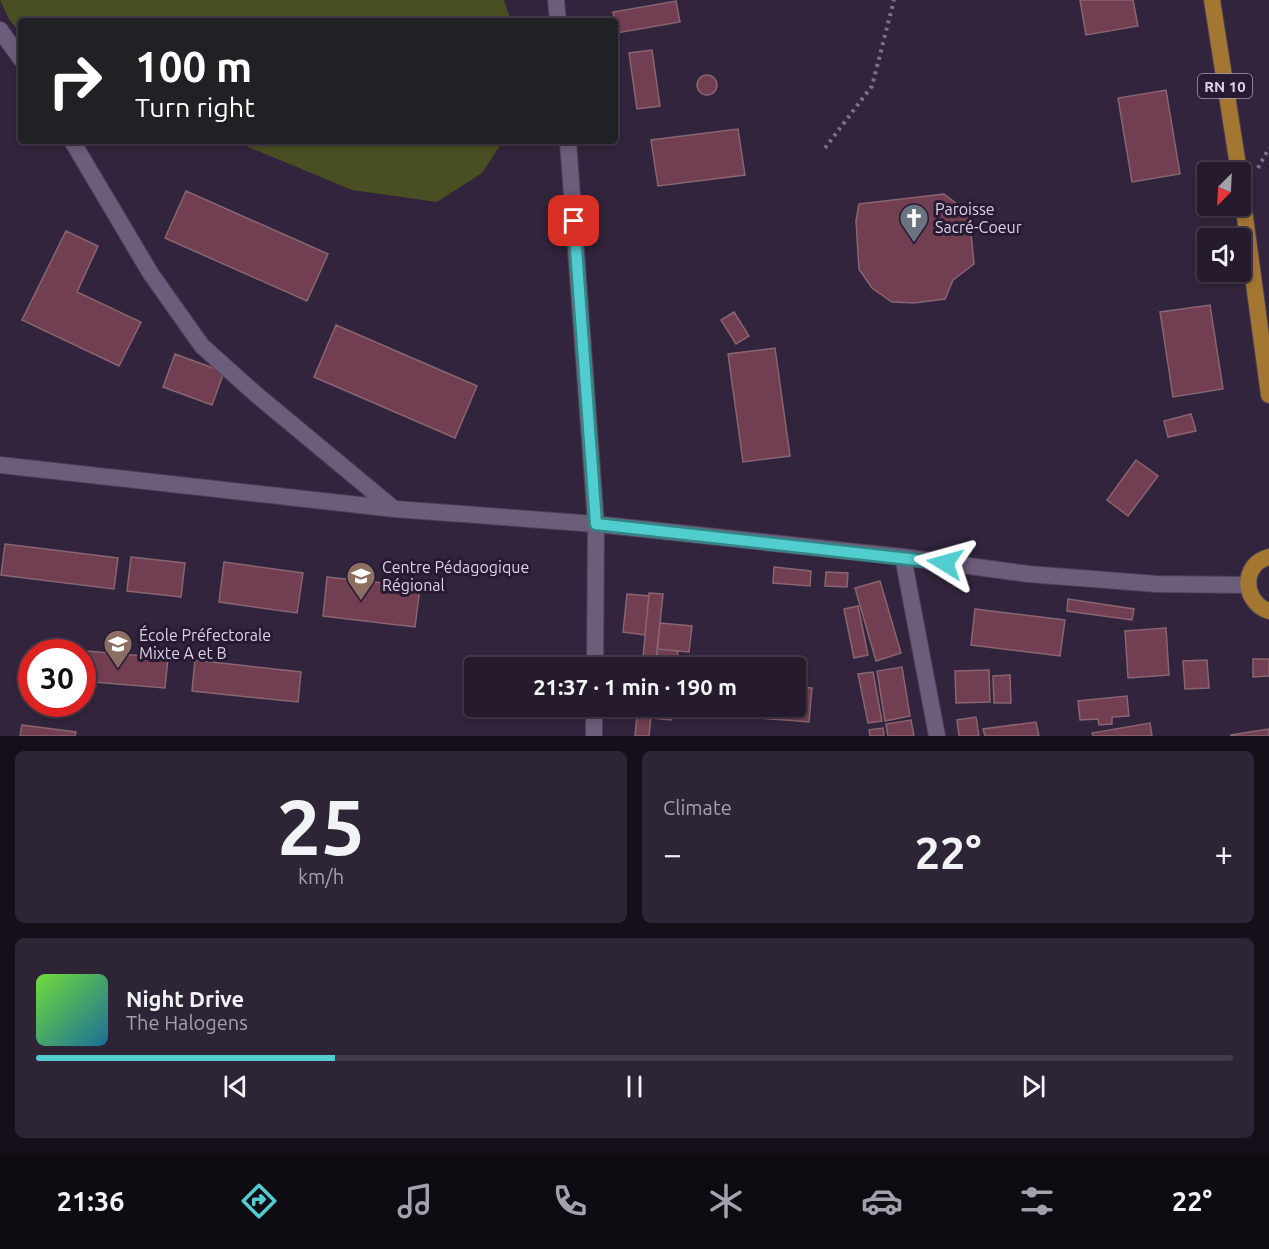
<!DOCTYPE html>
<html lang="en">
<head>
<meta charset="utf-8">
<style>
  :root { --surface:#251b2d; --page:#2d2435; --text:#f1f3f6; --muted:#a3a1aa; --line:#423949; --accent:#52cdcf }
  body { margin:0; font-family:Ubuntu,sans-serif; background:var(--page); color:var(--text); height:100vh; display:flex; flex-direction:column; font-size:22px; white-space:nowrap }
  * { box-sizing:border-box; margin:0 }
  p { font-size:20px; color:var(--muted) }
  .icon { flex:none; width:33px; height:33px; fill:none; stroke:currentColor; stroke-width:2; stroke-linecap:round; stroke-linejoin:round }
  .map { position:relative; height:736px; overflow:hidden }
  .side { display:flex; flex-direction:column; gap:15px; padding:15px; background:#140f19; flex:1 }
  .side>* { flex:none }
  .banner { position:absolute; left:18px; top:18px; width:600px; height:126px; border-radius:6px; box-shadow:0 3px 9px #0003,0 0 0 2px var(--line); background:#202124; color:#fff; overflow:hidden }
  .needle { width:39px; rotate:204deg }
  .tools { position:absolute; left:1197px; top:162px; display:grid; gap:12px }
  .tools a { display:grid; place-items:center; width:54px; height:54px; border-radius:6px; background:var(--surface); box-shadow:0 3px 9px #0003,0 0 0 2px var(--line); font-size:30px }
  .speed { position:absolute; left:18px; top:639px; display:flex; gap:12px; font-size:30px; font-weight:700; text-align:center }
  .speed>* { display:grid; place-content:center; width:78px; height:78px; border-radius:50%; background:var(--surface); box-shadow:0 3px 9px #0003,0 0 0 2px var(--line); line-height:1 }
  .speed .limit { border:9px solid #d22; background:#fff; color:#111 }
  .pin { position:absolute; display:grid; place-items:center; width:51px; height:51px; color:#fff; margin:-26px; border-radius:12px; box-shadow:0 3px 9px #0006 }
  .me { position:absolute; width:66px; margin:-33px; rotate:278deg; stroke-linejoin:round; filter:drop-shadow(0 0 4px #0008) }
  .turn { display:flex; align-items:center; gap:21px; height:126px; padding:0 18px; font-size:27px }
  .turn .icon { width:78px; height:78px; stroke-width:2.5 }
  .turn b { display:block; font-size:42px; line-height:51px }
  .big { font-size:45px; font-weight:700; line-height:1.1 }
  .side .tile { flex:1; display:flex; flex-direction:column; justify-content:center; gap:9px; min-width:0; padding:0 21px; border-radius:9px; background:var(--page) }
  .side .dial { align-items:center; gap:0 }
  .dial b { font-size:78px; line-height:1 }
  .song { display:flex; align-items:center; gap:18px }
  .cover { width:72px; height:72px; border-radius:9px; background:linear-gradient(135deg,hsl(100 70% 55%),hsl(200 70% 35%)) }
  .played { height:6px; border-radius:3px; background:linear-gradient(90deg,var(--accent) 25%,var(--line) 25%) }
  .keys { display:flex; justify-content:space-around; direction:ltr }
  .heat { display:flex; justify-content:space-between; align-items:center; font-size:33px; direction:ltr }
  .side .tiles { flex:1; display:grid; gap:15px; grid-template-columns:1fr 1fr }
  .tile:last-child { grid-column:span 2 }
  .trip { position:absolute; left:464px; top:657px; width:342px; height:60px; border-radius:6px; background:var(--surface); box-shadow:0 3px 9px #0003,0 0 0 2px var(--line); font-weight:700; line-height:60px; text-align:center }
  .menu { display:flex; height:96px; justify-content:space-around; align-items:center; background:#0f0b12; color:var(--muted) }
  .menu .icon { width:42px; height:42px }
  .menu .selected { color:var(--accent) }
  .menu b { font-size:27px; color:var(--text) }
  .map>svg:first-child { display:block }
  .green { fill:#4a4f23 }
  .building { fill:#723e52; stroke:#886571; stroke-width:1.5 }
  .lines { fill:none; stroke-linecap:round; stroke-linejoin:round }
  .minor-casing { stroke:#4b4055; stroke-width:18 }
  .primary-casing { stroke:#4b4055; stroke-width:18 }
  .path { stroke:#7d7286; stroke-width:4; stroke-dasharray:3 4.5; stroke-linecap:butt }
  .minor { stroke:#6c5d7a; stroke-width:16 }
  .primary { stroke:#a37631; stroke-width:16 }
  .route-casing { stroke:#358587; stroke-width:15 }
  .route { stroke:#52cdcf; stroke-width:10 }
  .labels { text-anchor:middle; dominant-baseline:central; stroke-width:6; stroke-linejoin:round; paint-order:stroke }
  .shield { fill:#271a32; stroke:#a59cae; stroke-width:1.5 }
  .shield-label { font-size:15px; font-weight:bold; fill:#dbd3e3 }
  .poi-label { font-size:16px; fill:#dbd3e3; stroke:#271a32; text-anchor:start }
</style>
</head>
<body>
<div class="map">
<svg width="1269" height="736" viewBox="0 0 1269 736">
  <rect width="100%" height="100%" fill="#31243c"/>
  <path class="green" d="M0,0H504L511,21H21V34L9,19Z
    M234,141H503L482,173L437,202L352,190Z"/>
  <path class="building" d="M1080,0H1133L1138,26L1086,35Z
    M676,1L680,22L617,33L613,12Z
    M652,50L660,106L637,109L629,53Z
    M697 85a10 10 0 1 1 20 0a10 10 0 1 1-20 0Z
    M1166,90L1180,174L1132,182L1118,98Z
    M738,129L745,175L658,186L651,140Z
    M186,191L328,254L307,301L165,238Z
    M944,194L969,213L974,264L953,280L945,299L914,303L892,302L872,288L859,269L856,221L859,204Z
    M66,231L98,246L77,292L141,322L119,366L22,320Z
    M1210,305L1223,389L1173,397L1160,312Z
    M734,312L749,336L736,344L721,320Z
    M336,325L477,386L455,438L314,377Z
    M775,348L790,456L743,462L728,354Z
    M175,354L224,372L212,405L163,387Z
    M1191,414L1196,431L1168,437L1164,421Z
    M1136,460L1158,476L1128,516L1107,500Z
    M5,544L118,558L114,589L1,575Z
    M131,557L185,563L181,597L127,591Z
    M224,562L303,573L297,613L219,602Z
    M774,567L811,571L810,586L773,583Z
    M826,572L848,573L847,587L825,586Z
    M327,577L420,587L415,627L323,616Z
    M880,581L901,653L876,661L855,588Z
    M649,593L663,594L660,623L656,668H642Z
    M627,594L649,596L645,635L623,632Z
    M1068,599L1134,609L1132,620L1067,611Z
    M858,606L868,655L854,658L844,609Z
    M975,609L1065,620L1060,656L971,645Z
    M660,623L692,626L689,652L657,649Z
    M1166,628L1169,675L1128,678L1125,631Z
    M657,649L678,651L676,668H656Z
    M75,650L168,658L165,688L82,681V652H75Z
    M1253,659H1269V676L1253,677Z
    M195,660L301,672L298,702L192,691Z
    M1207,660L1209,688L1185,689L1183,661Z
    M902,667L910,716L885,721L877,671Z
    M989,670L990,702L956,703L955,671Z
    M873,672L882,721L868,723L858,674Z
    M1010,675L1011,703H994L993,676Z
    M795,687L812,688L809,722L709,714V706H795Z
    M1127,696L1129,716L1112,717V724L1099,725L1098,719L1080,720L1078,701Z
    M638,706H652L649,736H635Z
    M652,706H672L671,720L651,718Z
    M976,717L979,736H959L957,720Z
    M911,720L914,736H888L886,724Z
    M1036,722L1039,736H985L983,729Z
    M1150,723L1152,736H1093L1092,733Z
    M22,725L76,732L75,736H20Z
    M883,728L884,736H870L869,730Z
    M1269,729V736H1231V735Z"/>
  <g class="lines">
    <g class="minor-casing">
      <path id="minor" d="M556,0L558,21
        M0,30L21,59
        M72,141L151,274L202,346L258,396L394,509
        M568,141L596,524L595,668
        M0,465L395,509L596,524L903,557L1028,574L1157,584L1248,585
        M903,557L937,736
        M594,736V706"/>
    </g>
    <g class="primary-casing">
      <path id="primary" d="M1212,0L1239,172
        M1240,180L1269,395
        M1269,557C1240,564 1243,603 1269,611"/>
    </g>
    <path class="path" d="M825,148L872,86L894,0
      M1258,168L1269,148"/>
    <use href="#minor" class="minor"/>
    <use href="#primary" class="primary"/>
  </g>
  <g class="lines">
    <g class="route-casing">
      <path id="route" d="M574,221L596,524L945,563"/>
    </g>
    <use href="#route" class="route"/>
  </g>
  <defs>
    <g id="church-pin" transform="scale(1.5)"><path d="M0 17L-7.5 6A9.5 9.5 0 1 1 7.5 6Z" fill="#6b7280" stroke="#271a32"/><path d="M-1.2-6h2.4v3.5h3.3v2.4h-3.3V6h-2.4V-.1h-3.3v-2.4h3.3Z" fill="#fff"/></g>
    <g id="university-pin" transform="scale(1.5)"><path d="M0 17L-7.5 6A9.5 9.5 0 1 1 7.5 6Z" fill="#8d6e63" stroke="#271a32"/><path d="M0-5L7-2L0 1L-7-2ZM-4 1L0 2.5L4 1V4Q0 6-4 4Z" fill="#fff"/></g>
    <g id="school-pin" transform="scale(1.5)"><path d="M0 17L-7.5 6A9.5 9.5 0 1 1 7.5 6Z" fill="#8d6e63" stroke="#271a32"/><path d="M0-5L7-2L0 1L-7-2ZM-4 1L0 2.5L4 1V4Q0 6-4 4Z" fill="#fff"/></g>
  </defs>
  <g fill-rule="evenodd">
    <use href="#church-pin" x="914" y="218"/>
    <use href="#university-pin" x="361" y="576"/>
    <use href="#school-pin" x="118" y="644"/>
  </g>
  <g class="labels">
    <rect class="shield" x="1198" y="74" width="54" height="24" rx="4.5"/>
    <g class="shield-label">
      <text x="1225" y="86">RN 10</text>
    </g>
    <g class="poi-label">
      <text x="935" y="209">Paroisse<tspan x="935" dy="18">Sacré-Coeur</tspan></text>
      <text x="382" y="567">Centre Pédagogique<tspan x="382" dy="18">Régional</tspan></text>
      <text x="139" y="635">École Préfectorale<tspan x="139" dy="18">Mixte A et B</tspan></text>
    </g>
  </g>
</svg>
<div class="tools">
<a><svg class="needle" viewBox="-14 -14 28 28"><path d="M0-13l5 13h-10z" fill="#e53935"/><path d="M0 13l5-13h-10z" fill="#a3a1aa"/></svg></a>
<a><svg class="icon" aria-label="sound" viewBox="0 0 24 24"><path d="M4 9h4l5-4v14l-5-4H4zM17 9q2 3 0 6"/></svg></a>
</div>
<div class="speed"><div class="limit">30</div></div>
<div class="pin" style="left:574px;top:221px;background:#d93025"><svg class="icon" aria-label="arrive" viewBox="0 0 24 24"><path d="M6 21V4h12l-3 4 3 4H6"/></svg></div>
<svg class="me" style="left:945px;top:563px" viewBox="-20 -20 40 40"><path d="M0-17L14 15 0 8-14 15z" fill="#52cdcf" stroke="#fff" stroke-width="4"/></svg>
<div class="trip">21:37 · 1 min · 190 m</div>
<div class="banner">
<div class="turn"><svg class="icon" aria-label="right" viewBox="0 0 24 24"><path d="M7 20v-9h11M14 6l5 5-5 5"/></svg><div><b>100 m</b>Turn right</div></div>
</div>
</div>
<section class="side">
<div class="tiles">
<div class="tile dial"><b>25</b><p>km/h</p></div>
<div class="tile"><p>Climate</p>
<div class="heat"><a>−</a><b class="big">22°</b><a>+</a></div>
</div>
<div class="tile">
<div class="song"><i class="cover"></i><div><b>Night Drive</b><p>The Halogens</p></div></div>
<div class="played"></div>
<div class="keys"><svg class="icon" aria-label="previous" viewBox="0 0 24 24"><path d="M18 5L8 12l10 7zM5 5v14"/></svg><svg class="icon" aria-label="pause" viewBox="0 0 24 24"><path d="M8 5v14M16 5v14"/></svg><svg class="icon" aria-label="next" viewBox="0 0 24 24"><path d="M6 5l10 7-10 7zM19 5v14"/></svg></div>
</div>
</div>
</section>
<nav class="menu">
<b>21:36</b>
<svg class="icon selected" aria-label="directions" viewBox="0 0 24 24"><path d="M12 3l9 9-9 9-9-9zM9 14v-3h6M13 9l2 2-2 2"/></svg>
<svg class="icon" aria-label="music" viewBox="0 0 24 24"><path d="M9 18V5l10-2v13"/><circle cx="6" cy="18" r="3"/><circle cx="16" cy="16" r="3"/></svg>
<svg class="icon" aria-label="phone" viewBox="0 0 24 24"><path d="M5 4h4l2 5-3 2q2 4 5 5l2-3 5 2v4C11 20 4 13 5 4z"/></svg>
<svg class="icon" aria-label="climate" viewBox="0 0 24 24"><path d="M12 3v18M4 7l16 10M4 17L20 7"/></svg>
<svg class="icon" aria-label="car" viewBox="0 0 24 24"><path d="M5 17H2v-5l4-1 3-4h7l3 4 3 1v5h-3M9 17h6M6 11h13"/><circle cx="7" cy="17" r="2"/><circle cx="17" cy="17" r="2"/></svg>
<svg class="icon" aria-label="filters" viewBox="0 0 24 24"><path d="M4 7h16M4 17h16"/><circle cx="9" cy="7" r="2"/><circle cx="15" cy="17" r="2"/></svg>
<b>22°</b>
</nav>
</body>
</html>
